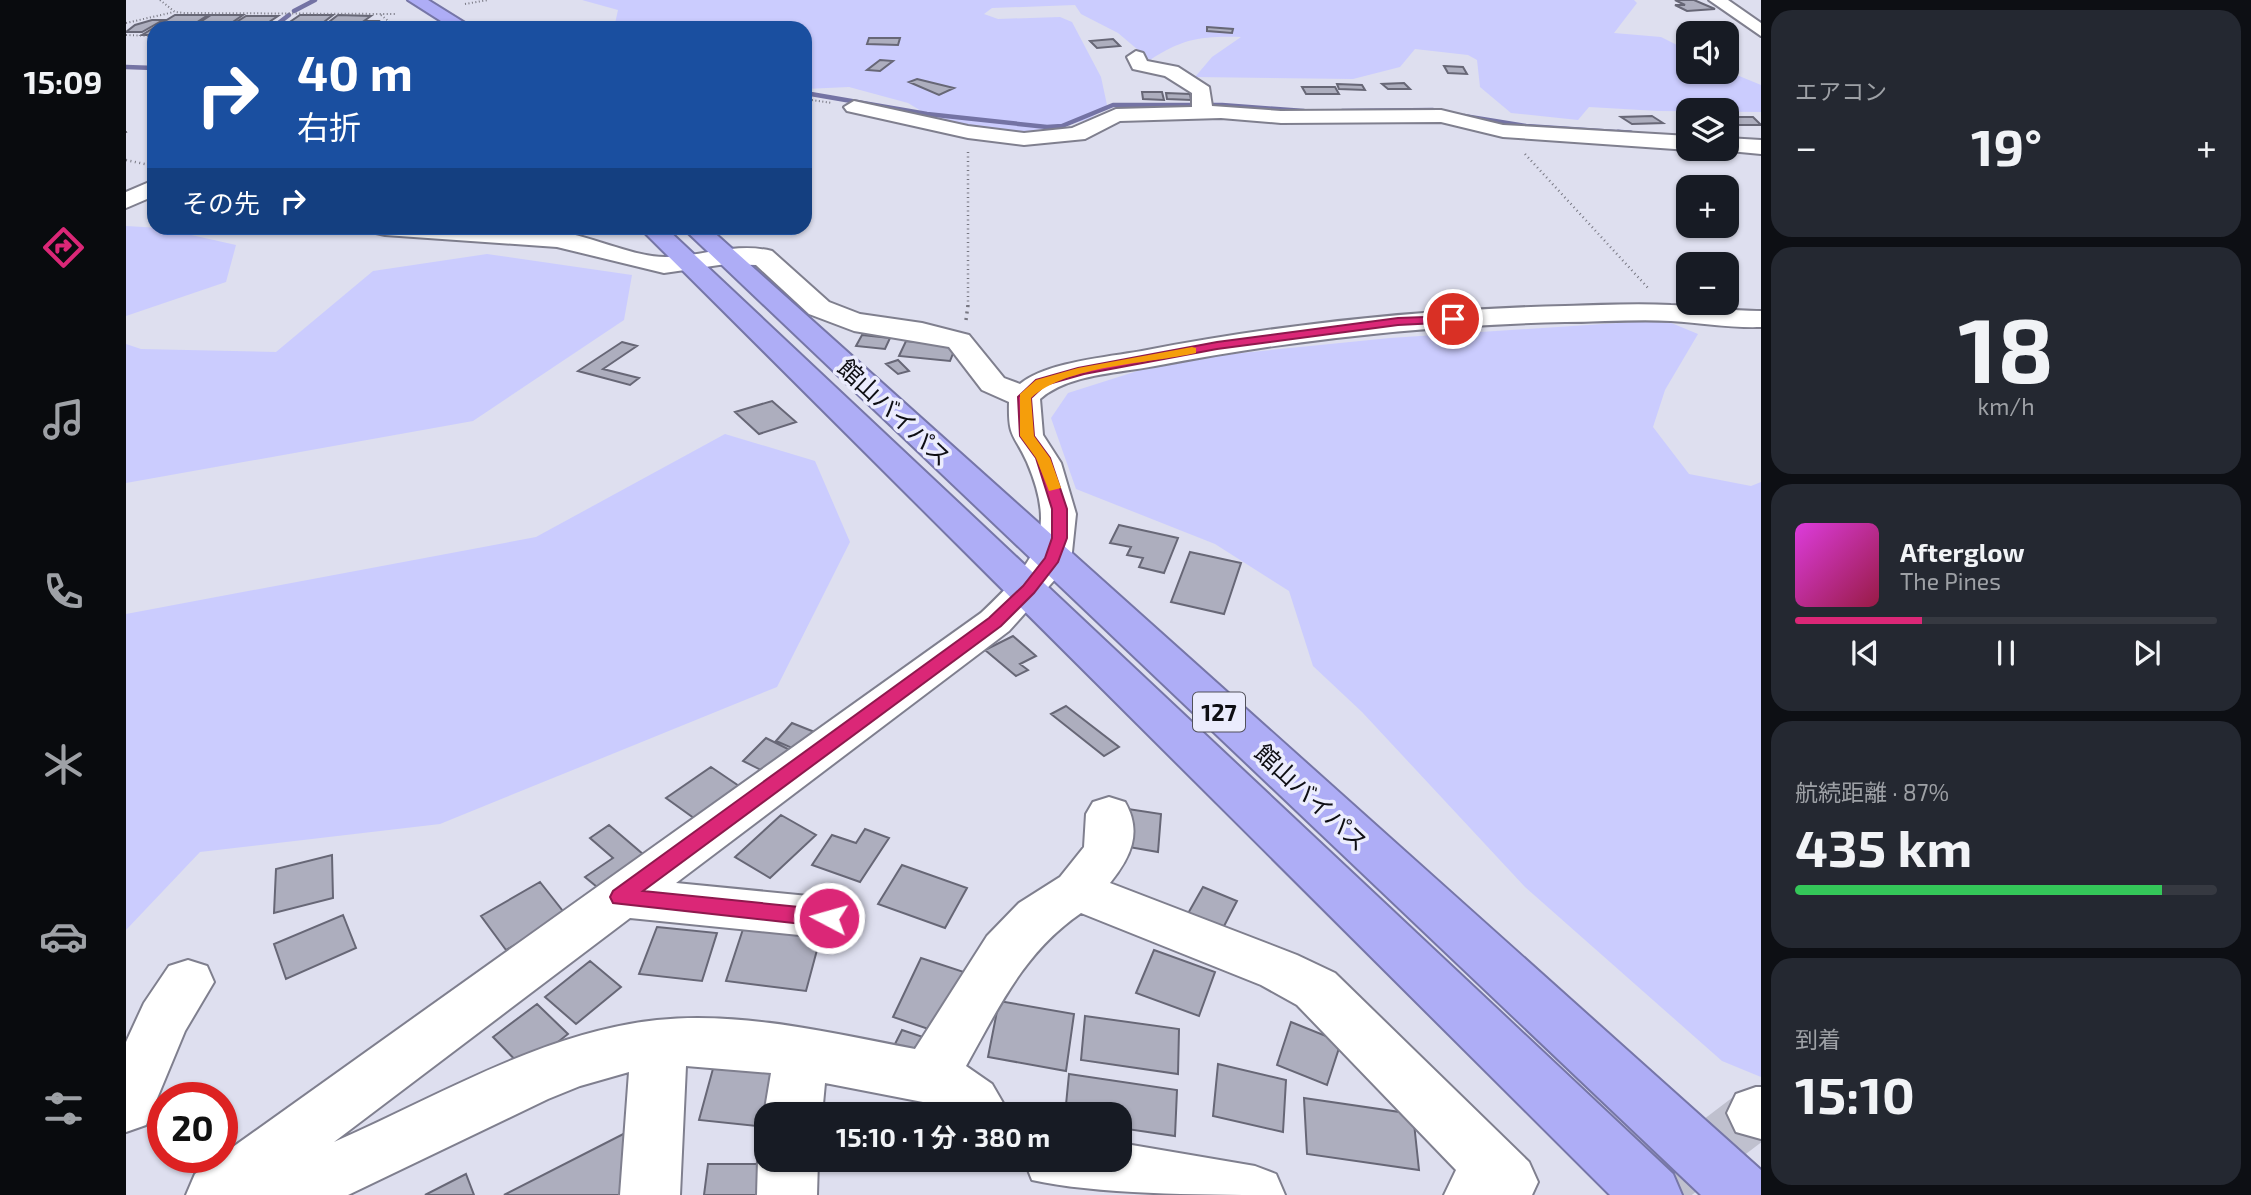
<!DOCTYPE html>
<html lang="ja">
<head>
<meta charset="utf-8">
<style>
  :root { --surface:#171b24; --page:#242831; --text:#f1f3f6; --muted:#9ea1a6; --line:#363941; --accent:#db2777 }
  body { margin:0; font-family:"Exo 2","Noto Sans JP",sans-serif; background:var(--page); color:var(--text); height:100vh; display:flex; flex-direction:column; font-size:26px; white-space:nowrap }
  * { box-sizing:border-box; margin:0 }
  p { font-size:23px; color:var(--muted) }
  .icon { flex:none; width:38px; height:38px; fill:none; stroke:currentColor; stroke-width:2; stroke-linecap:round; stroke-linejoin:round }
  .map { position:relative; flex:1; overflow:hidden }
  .drawer { display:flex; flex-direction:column; gap:10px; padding:10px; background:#0d0f14; width:490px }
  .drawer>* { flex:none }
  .guide { position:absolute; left:21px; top:21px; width:665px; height:214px; border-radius:21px; box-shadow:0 2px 5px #0004; background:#1a4fa0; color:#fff; overflow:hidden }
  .tools { position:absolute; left:1550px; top:21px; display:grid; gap:14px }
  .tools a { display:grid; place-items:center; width:63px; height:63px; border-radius:14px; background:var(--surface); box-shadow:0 2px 5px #0004; font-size:35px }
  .speed { position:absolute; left:21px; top:1082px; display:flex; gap:14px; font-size:35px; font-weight:700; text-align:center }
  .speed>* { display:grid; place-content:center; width:91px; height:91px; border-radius:50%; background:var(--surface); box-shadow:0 2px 5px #0004; line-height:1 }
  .speed .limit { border:10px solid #d22; background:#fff; color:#111 }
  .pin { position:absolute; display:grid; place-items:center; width:60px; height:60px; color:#fff; margin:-30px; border:4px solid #fff; border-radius:50%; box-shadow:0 2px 7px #0007 }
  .me { position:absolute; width:77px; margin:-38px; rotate:276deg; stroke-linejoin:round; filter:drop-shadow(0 0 5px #0008) }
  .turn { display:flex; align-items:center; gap:24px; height:147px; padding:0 35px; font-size:32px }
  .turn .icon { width:91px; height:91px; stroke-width:2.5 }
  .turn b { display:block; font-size:49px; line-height:60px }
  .then { display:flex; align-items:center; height:66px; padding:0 35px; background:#0003; gap:14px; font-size:26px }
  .big { font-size:52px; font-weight:700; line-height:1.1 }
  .drawer .widget { flex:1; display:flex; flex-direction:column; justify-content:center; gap:10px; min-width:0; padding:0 24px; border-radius:21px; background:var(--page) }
  .drawer .dial { align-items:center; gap:0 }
  .dial b { font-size:91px; line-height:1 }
  .song { display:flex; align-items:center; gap:21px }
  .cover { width:84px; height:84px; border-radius:10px; background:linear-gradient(135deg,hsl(300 70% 55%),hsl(340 70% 35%)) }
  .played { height:7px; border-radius:4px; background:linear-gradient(90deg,var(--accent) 30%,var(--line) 30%) }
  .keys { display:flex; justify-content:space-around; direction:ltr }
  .heat { display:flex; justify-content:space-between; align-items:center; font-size:38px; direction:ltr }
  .charge { height:10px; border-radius:5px; background:linear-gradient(90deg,#34c759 87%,var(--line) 0) }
  .trip { position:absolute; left:628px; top:1102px; width:378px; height:70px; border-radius:21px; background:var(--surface); box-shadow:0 2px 5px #0004; font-weight:700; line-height:70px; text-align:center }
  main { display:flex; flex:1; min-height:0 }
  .menu { display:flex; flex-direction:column; width:126px; justify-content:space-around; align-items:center; background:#090b0e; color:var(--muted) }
  .menu .icon { width:49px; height:49px }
  .menu .current { color:var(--accent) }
  .menu b { font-size:32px; color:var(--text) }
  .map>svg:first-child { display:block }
  .green { fill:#cbccfe }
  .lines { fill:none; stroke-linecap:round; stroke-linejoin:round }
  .stream-far1 { stroke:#7473a4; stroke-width:4.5 }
  .stream { stroke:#7473a4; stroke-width:5 }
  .building { fill:#adaebe; stroke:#676776; stroke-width:2 }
  .minor-tunnel { stroke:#bfc0ce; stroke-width:53; stroke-dasharray:53 26; stroke-linecap:butt }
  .minor-casing { stroke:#7f7f8e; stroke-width:4 }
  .highway-casing { stroke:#7676a7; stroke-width:4 }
  .path-far2 { stroke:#777782; stroke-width:2; stroke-dasharray:1 2.5; stroke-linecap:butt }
  .path-far1 { stroke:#777782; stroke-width:2.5; stroke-dasharray:1 3.5; stroke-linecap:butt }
  .path { stroke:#777782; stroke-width:3.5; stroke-dasharray:2 4.5; stroke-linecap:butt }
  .minor { fill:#fff; fill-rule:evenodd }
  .highway { fill:#aeadf6; fill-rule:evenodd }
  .route { fill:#db2777; stroke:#8e194d; stroke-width:2 }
  .slow { fill:#f59e0b }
  .labels { text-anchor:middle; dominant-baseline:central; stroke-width:7; stroke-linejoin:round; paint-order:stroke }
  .shield { fill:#ebecfd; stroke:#51515a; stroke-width:2 }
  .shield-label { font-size:23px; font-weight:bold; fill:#0f0f14 }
  .street-label { font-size:24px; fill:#0f0f14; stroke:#ebecfd }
</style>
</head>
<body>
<main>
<nav class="menu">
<b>15:09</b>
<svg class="icon current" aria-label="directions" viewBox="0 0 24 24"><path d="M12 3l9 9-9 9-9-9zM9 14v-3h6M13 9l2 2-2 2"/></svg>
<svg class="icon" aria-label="music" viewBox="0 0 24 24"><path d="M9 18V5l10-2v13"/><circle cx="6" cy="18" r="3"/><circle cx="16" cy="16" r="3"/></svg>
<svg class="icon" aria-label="phone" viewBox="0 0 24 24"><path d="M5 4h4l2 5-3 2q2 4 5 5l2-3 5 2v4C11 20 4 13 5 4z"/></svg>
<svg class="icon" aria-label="climate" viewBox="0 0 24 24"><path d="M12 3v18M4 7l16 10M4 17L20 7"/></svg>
<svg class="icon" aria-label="car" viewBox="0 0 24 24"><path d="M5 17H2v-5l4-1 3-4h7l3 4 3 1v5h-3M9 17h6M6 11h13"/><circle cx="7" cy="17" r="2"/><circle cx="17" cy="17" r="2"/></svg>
<svg class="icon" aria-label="filters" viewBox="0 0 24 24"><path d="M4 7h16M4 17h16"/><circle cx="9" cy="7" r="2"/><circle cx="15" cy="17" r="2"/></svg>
</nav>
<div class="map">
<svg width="1635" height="1195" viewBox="0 0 1635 1195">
  <rect width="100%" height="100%" fill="#dedfef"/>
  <path class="green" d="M456,0H1508L1511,3L1488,33L1535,37L1563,51V72L1601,71L1635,85V112L1532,111L1463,107L1452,120L1385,113L1354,87L1351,60L1342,55L1289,49L1274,67L1227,79L1069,77L1086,57L1115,37C1077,36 1057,38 1024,60L992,33L955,14L949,5L866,8L858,14L872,19L934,17L946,22L975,77L981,105L964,119L909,133L840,127L810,120L782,103L723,87L679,89V28H488L492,10Z
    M0,226L34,228L110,245L100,282L0,316Z
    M361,254L506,275L498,320L347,421L0,483V344L15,349L150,352L247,271Z
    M1538,320L1572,334L1539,390L1527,427L1563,474L1625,486L1635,482V1077L1596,1061L1399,887L1236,712L1187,666L1163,591L1089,544L950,489L925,418L942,393L1046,360L1264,338Z
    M599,434L689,461L724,542L651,687L314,824L74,852L0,930V614L410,537Z"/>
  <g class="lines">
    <path class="stream-far1" d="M168,11L189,0
      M146,28L163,15
      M0,67L28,68
      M679,93L801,114L921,127L936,126L987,105H1096L1178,111
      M1216,111L1307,110
      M1338,116L1400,126L1505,133"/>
    <path class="stream" d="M1492,132L1505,133"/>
  </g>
  <path class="building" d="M1549,0H1568L1589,9L1561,11L1549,5H1559Z
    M49,15H82L62,28H28V35H16Z
    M85,15H117L98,28H65Z
    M174,15H207L190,28H155Z
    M212,15L245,16L238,21H252L243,28H195Z
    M120,16H152L134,28H101Z
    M26,20H37L16,32H0L9,25Z
    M1081,27L1107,29L1106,33L1081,31Z
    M743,38H774L772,45L741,44Z
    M987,39L994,46L971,48L964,41Z
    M754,60L767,61L754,71L741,70Z
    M1318,66L1337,67L1341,74L1322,73Z
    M791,79L828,88L813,95L783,82Z
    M1278,83L1284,89H1262L1256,84Z
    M1211,84L1236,85L1239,90L1213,89Z
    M1176,87H1209L1213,94H1180Z
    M1016,92H1036L1038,100L1017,99Z
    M1040,93L1064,94L1065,100L1041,99Z
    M1526,116L1537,123L1506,124L1495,117Z
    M1601,117H1627L1635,125H1610Z
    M736,335L764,338L759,349L730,346Z
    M780,341L830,346L824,361L773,356Z
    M496,342L511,346L477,369L513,378L504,385L452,371Z
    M772,360L783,371L772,374L760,364Z
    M646,401L670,422L633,434L609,412Z
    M993,525L1052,538L1038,573L1013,567L1017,558L1001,555L1005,547L984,543Z
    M1064,552L1115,563L1098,614L1045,602Z
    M887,636L910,656L894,664L902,670L890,676L859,650Z
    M940,706L993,747L978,756L925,714Z
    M666,723L691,733L675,752L650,741Z
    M640,738L664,750L641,773L617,761Z
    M585,767L616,788L572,821L540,798Z
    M1002,809L1035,814L1032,852L997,846Z
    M655,815L690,835L644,878L609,857Z
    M483,825L518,855L471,887L459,877L487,858L464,838Z
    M739,829L763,838L734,882L686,865L706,835L730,843Z
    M206,855L207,898L148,913L150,869Z
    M776,865L841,888L819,928L752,904Z
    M414,882L440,915L380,950L355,916Z
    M1077,887L1111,901L1095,932L1060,917Z
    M217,915L230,948L160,979L148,944Z
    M618,926L695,935L680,991L600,981Z
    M531,927L591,933L576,981L513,974Z
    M1028,950L1089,972L1073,1016L1010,993Z
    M795,958L844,974L817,1034L767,1017Z
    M464,961L495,987L450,1024L419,997Z
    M873,1001L948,1014L940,1071L862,1057Z
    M411,1004L442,1034L398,1069L367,1037Z
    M959,1016L1053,1029L1052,1074L955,1060Z
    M1165,1022L1215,1042L1201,1085L1151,1065Z
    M776,1030L806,1040L794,1066L764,1054Z
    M1092,1064L1160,1080L1157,1132L1087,1116Z
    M588,1065L653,1071L640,1115V1127L573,1120Z
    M943,1074L1051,1090L1049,1136L994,1128V1115H939Z
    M1178,1098L1287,1114L1293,1170L1181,1154Z
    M513,1126L509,1195H378Z
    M582,1164H651L648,1195H578Z
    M340,1174L348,1195H299Z"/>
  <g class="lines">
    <path class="minor-tunnel" d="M1522,1195L1630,1113"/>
    <g class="minor-casing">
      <path id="minor" d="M1583,0H1602L1635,23V36Z
        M1010,51L1017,53L1021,61L1052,67L1083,87L1086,106L1155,111L1315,110L1377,125L1563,136V149H1566L1563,150L1377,137L1315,122L1155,123L1095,118L994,121L959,139L898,145L842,138L721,111L718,107L728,101L842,126L898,133L946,128L990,109L1066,107V93L1039,76L1007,69L1001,57Z
        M1601,138L1635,140V154L1593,150L1601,149Z
        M28,180V196L0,208V192Z
        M247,228C298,223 377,225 429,231C463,235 507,257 539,257C576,257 609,242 646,251L703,302L734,314L796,323L843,335L878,378L894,384C920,362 982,357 1016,351C1155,324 1297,309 1439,306C1474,305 1510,303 1545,305C1576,306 1604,311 1635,311V327C1604,328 1576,323 1545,321C1511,319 1474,322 1439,322C1302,325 1164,340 1029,366C993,373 942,374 914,399L917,435L935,463L950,514L946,552L932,576L883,631L550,883L703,898L721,904L728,918L721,932L703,938L504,918L208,1142C311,1097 417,1032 531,1020C615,1011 706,1033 789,1049L861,936L893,903L934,877L958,847L960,814L967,802L983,797L999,802C1017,833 1004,858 984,883L1171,955L1209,973L1403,1162L1412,1182L1406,1195H1318L1330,1170L1171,1005L1135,985L955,913C898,952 873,1007 840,1066L866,1084L884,1115H820L802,1103L699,1083L696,1115H640V1120L638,1115L645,1073L560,1066L554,1195H494L503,1072L454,1086L422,1099L222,1195H60L69,1174L855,613C907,563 933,537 901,462C888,433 882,439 883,402L856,390L823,347L728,331L683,314L630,265L600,264L538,273L431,247L259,235L250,233Z
        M62,960L81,966L88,982L59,1031L20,1125L0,1132V1042L18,1003L43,966Z
        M1630,1087H1635V1139L1610,1132L1601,1113L1610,1094Z
        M640,1141V1160H692L691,1195H631L632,1160Z
        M994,1143L1129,1166L1150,1174L1159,1195C1085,1195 974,1195 906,1180L898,1160H994Z"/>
    </g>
    <g class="highway-casing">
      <path id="highway" d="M282,0H302L347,28H326Z
        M514,228H540L1547,1174L1556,1195H1484Z
        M557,228H583L1635,1170V1195H1575Z"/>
    </g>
    <path class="path-far2" d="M34,0L49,12L58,13L269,14
      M339,4L362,0
      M255,15L271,28
      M0,23L48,12
      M0,35L28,36
      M679,99L706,103
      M0,131V134"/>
    <path class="path-far1" d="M0,132V136
      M1399,154L1523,289
      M0,160L23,165
      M842,306V150"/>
    <path class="path" d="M840,320L842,305"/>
    <use href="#minor" class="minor"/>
    <use href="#highway" class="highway"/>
  </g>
  <path class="route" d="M1327,316L1333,319L1331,322L1272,325L1091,349L958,374L919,385L905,398L908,436L924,458L941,509V538L932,562L908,593L875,626L517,891L703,910L710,912L713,918L710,924L703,927L487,903L484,897L487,891L863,618L897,586L919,558L926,538V509L910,458L894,436L892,397L910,380L952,368L1091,342L1272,318Z"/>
  <path class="slow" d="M1066,347L1070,348V353C1022,364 941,365 905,398L908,436L924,458L935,488L923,491L910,458L894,436V394L910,380L952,368Z"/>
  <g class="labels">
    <rect class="shield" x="1067" y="692.5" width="52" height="39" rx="5"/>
    <g class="shield-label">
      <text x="1093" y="712">127</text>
    </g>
    <g class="street-label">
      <text transform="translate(769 412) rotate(43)">館山バイパス</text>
      <text transform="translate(1186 797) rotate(43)">館山バイパス</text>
    </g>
  </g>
</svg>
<div class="tools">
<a><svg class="icon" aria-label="sound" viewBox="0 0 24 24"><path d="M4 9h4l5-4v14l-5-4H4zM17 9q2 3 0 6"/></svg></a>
<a><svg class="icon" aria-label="layers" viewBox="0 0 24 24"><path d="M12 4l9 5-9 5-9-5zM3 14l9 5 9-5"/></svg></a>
<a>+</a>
<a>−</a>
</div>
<div class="speed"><div class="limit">20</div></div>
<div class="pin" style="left:1327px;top:319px;background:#d93025"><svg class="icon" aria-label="arrive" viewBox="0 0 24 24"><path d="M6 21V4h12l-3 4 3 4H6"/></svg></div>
<svg class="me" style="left:703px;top:918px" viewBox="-20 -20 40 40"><circle r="17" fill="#db2777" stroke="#fff" stroke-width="3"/><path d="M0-11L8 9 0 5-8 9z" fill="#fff"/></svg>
<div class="trip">15:10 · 1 分 · 380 m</div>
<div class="guide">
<div class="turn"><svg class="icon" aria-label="right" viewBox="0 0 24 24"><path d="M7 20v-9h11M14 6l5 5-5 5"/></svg><div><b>40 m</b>右折</div></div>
<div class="then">その先<svg class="icon" aria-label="right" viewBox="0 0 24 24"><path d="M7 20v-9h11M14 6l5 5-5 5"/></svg></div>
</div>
</div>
<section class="drawer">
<div class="widget"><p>エアコン</p>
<div class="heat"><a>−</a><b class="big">19°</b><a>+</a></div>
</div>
<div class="widget dial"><b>18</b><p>km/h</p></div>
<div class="widget">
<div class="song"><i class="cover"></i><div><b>Afterglow</b><p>The Pines</p></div></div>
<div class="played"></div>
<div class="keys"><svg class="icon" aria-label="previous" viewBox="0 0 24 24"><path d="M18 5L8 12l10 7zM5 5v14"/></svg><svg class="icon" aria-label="pause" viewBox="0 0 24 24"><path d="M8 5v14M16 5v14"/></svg><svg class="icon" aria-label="next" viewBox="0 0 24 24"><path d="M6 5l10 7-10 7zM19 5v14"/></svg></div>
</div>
<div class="widget"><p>航続距離 · 87%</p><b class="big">435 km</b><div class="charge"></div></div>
<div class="widget"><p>到着</p><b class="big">15:10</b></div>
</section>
</main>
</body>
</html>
